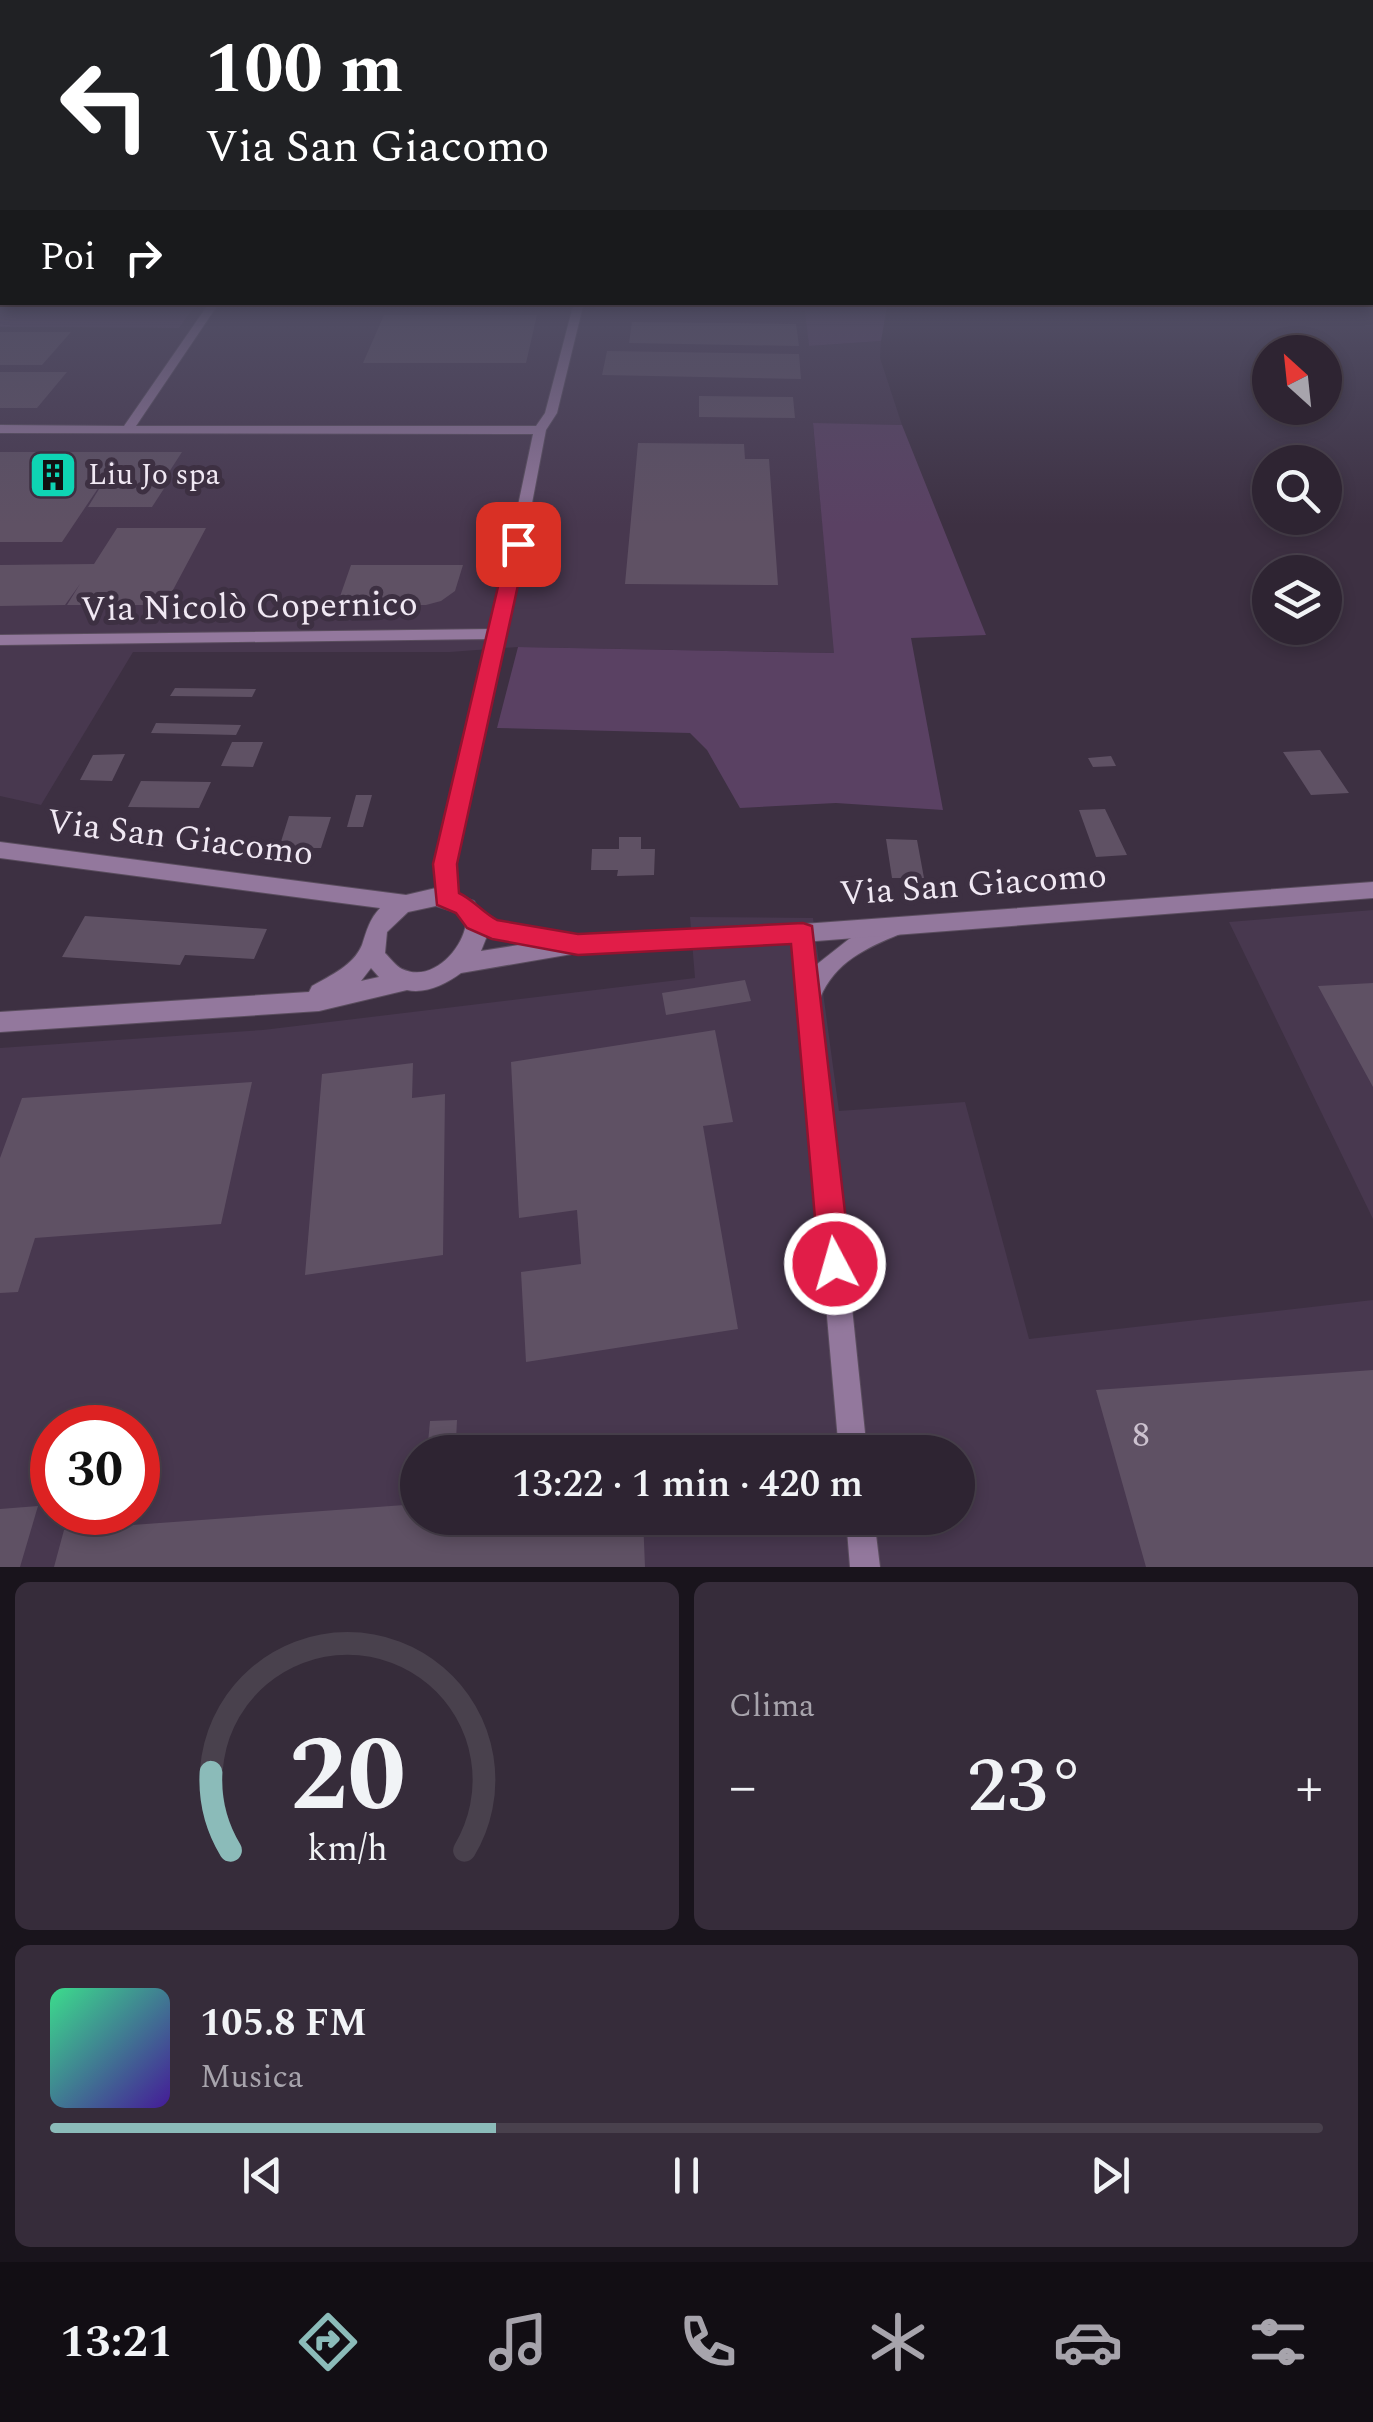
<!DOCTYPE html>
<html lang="it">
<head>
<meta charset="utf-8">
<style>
  :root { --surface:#2e2432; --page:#362c3a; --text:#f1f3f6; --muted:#a7a4ac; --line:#49414d; --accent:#8bbbb9 }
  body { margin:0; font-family:Spectral,serif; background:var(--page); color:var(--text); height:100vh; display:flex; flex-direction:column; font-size:38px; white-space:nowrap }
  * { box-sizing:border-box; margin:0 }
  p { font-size:32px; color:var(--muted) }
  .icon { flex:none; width:55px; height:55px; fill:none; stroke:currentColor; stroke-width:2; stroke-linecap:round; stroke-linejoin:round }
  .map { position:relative; height:1567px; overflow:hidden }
  .side { display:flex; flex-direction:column; gap:15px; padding:15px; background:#19141c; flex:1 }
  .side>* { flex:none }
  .top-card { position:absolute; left:0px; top:0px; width:1375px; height:305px; box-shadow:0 5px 15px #0003,0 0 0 2px var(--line); background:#202124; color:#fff; overflow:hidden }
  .needle { width:65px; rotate:333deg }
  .buttons { position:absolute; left:1252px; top:335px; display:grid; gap:20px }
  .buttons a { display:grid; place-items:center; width:90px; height:90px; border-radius:50%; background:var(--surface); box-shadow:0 5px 15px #0003,0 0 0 2px var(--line); font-size:50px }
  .speed { position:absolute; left:30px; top:1405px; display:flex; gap:20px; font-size:50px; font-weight:700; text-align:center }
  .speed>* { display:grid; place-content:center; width:130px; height:130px; border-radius:50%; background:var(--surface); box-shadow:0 5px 15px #0003,0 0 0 2px var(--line); line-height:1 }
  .speed .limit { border:15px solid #d22; background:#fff; color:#111 }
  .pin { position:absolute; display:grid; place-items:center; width:85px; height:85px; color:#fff; margin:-42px; border-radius:20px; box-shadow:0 5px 15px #0006 }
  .me { position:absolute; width:110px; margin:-55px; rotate:354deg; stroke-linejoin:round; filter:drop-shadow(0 0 8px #0008) }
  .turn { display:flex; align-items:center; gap:35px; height:210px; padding:0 40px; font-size:45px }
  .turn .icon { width:130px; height:130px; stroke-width:2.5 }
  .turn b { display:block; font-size:70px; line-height:85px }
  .then { display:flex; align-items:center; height:95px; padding:0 40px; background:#0003; gap:20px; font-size:38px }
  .big { font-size:75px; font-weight:600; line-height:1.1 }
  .side .card { flex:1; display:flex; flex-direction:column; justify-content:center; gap:15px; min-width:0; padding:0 35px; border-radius:15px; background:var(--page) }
  .side .dial { align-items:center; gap:0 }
  .dial svg { height:260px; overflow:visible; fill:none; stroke:var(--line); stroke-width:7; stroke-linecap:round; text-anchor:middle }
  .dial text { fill:var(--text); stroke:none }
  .song { display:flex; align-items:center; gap:30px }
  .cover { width:120px; height:120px; border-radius:15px; background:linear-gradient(135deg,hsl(150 70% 55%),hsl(260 70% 35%)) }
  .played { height:10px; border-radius:5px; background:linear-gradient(90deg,var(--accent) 35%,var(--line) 35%) }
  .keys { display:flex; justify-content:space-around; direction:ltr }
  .heat { display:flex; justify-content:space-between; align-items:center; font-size:55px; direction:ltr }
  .side .tiles { flex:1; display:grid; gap:15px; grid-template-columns:1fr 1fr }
  .card:last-child { grid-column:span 2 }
  .trip { position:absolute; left:400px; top:1435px; width:575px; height:100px; border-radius:50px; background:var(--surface); box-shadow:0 5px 15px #0003,0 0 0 2px var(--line); font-weight:600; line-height:100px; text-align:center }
  .tabs { display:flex; height:160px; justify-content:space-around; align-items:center; background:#120e14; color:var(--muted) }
  .tabs .icon { width:70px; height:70px }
  .tabs .active { color:var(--accent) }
  .tabs b { font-size:45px; color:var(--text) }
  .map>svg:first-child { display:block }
  .built { fill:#48384f; fill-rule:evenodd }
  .green { fill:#5a4163 }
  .building { fill:#5f5164 }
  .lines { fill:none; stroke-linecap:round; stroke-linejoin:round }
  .minor-casing { stroke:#5a4d5e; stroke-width:2 }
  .tertiary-casing { stroke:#5a4d5e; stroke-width:2 }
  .minor { fill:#93789d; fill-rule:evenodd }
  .tertiary { fill:#93789d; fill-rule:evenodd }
  .route { fill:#e11d48; stroke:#92132f; stroke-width:2.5 }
  .labels { text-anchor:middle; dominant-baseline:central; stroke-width:10; stroke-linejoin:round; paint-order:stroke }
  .far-poi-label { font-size:30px; fill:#f0e8f3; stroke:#3d3042; text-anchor:start }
  .street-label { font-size:35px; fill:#f0e8f3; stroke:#3d3042 }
  .near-number-label { font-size:35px; fill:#ccc2cf }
</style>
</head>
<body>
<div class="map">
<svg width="1373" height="1567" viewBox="0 0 1373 1567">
  <rect width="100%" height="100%" fill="#3d3042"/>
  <path class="built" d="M195,306L806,311L809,346L881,341L880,358L902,425L813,424L835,653L518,647L450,652H133L41,805L0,796V327L179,328Z
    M1373,910V1219L1229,922Z
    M690,917L813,918L839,1111L965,1102L1029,1339L1373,1300V1567H0V1048L263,1030L695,978ZM52,1428H138V1512H52ZM418,1452H958V1518H418Z"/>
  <path class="green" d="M0,306H195L179,328L0,327Z
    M595,306H887L881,341L809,346L805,311L594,309Z
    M813,423L902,425L986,635L911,638L943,810L836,803L740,808L707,750L690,733L497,728L518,647L834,653Z"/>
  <path class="building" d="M384,315H537L526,363H363Z
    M632,322L796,324L799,346L629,343Z
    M0,332H71L42,365H0Z
    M607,351L799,354L801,379L602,375Z
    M0,372H67L37,408H0Z
    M699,396L793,397L795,418L699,417Z
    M638,443L744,444L745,459H769L778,585L625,584Z
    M0,452H182L160,486L165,487L152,507H88L115,463L62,542H0Z
    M117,528H206L165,605H67L80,584L65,605L0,606V565L94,564Z
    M351,565H463L455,591L441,601L426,605H337Z
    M175,688L256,689L252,697L170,696Z
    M156,723L241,725L236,735L151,733Z
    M232,742H263L253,767L221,766Z
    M1320,750L1349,793L1311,795L1283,752Z
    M125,754L112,781L80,780L93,755Z
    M1111,756L1116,766L1093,767L1088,758Z
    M141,781L211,782L199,808L128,807Z
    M356,795H372L363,827H347Z
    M1105,809L1127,855L1096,857L1079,810Z
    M289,816L331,817L321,848H279Z
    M619,837H641V849H655L654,875L617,876L618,870H591L592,849H619Z
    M886,839L917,840L924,878H892Z
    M85,916L267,929L254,959L185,955L180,965L62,957Z
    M745,980L751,1001L666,1015L662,993Z
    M1373,983V1087L1318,986Z
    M715,1030L733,1122L703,1126L738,1329L526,1362L521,1272L581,1264L577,1210L519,1218L511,1062Z
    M413,1063L412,1098L445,1094L443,1255L305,1275L322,1074Z
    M252,1082L221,1224L35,1238L18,1292L0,1293V1158L22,1098Z
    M1373,1370V1567H1146L1096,1390Z
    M457,1420L456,1441L428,1443L430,1421Z
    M418,1504V1518H643L645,1567H54L64,1530Z
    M38,1506L20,1567H0V1509Z"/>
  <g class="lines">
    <g class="minor-casing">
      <path id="minor" d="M207,306H217L136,426H536L545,413L573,306H583L557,413L546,430L507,634L454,864L456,898L453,903L446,905L439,903L436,898V864L490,639L0,645V635L492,629L533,434L0,433V425L124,426Z
        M893,920L900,922L903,928L900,934C866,948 835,962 820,998L867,1452H839L793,933L796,927L803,925L810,927L816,965L849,939Z
        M846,1518H874L880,1567H850Z"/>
    </g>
    <g class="tertiary-casing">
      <path id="tertiary" d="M0,842L406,895L436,888L474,901L483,915L496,921L571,936L803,924L1373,882V898L803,942L578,953L461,973C446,984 426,994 407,990L319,1011L0,1032V1012L309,992L312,986C331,975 353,966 362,945C367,930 369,920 380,908L0,858ZM436,906L458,913L466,924C462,950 432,983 402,969C396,966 390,958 385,953L387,932L408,912ZM487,936L525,944L481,951ZM371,968L379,977L361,981Z"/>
    </g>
    <use href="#minor" class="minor"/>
    <use href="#tertiary" class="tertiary"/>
  </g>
  <linearGradient id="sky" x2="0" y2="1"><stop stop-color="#221a24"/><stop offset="0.58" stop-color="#514e65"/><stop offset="1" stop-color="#514e65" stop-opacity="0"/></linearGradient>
  <rect width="1373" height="525" fill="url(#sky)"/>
  <path class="route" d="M518,538L527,544L457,864L459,893C474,900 482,912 497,920L578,934L803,923L812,926L851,1264L847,1275L835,1280L824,1275L819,1264L791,944L578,955L492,939L467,928L456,913L437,905L433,864L508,544Z"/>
  <defs>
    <g id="building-square" transform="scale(2.5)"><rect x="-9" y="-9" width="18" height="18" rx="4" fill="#0ed5b4" stroke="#3d3042"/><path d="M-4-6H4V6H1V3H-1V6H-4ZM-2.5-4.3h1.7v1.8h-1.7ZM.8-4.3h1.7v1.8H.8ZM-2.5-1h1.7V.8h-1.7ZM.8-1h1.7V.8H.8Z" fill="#111"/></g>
  </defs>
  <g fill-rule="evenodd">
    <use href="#building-square" x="53" y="475"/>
  </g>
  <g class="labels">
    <g class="far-poi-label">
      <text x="88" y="475">Liu Jo spa</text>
    </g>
    <g class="street-label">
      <text transform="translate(249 607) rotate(-1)">Via Nicolò Copernico</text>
      <text transform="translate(180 838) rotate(7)">Via San Giacomo</text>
      <text transform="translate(973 885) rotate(-4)">Via San Giacomo</text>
    </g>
    <g class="near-number-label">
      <text x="1141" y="1435">8</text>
    </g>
  </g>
</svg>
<div class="buttons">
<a><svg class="needle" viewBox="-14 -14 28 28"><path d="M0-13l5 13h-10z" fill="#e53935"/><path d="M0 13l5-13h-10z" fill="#a7a4ac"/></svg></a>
<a><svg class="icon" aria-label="search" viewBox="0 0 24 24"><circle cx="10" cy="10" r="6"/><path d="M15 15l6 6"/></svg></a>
<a><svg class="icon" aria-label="layers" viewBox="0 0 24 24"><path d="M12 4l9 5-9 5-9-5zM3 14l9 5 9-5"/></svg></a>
</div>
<div class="speed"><div class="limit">30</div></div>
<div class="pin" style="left:518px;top:544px;background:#d93025"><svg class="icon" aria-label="arrive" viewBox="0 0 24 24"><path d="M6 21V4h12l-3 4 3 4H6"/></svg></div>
<svg class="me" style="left:835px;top:1264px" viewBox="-20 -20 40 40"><circle r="17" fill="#e11d48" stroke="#fff" stroke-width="3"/><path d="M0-11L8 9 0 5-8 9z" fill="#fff"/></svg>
<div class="trip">13:22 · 1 min · 420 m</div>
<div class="top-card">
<div class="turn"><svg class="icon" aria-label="left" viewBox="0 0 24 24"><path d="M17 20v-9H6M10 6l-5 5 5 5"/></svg><div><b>100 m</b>Via San Giacomo</div></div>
<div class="then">Poi<svg class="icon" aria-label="right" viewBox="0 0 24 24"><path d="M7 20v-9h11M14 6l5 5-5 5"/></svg></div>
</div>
</div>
<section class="side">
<div class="tiles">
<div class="card dial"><svg viewBox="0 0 100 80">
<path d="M14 69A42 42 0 1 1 86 69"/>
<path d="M14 69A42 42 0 0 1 8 45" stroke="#8bbbb9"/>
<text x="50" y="56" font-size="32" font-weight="700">20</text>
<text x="50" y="72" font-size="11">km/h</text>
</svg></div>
<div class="card"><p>Clima</p>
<div class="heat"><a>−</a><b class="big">23°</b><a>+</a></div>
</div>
<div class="card">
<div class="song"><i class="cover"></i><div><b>105.8 FM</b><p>Musica</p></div></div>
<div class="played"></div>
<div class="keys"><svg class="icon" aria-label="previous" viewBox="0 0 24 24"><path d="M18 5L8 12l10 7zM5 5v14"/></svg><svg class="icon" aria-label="pause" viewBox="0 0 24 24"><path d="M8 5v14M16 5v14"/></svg><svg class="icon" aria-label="next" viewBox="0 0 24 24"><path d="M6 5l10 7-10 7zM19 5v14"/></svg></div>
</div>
</div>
</section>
<nav class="tabs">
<b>13:21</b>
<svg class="icon active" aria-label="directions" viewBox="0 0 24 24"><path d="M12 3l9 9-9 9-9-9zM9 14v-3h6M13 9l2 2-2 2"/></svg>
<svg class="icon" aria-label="music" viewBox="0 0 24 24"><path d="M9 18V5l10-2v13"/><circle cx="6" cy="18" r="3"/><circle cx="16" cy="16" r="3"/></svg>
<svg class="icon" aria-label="phone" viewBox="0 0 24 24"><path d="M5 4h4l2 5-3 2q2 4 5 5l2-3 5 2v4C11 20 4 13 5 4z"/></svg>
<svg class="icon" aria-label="climate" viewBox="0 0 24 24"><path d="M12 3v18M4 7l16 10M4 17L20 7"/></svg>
<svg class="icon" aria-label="car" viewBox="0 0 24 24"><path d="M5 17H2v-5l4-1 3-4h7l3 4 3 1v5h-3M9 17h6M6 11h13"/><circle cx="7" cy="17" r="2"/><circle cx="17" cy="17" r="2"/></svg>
<svg class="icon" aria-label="filters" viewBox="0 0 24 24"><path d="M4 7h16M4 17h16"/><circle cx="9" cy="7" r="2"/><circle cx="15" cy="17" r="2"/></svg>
</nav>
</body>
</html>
